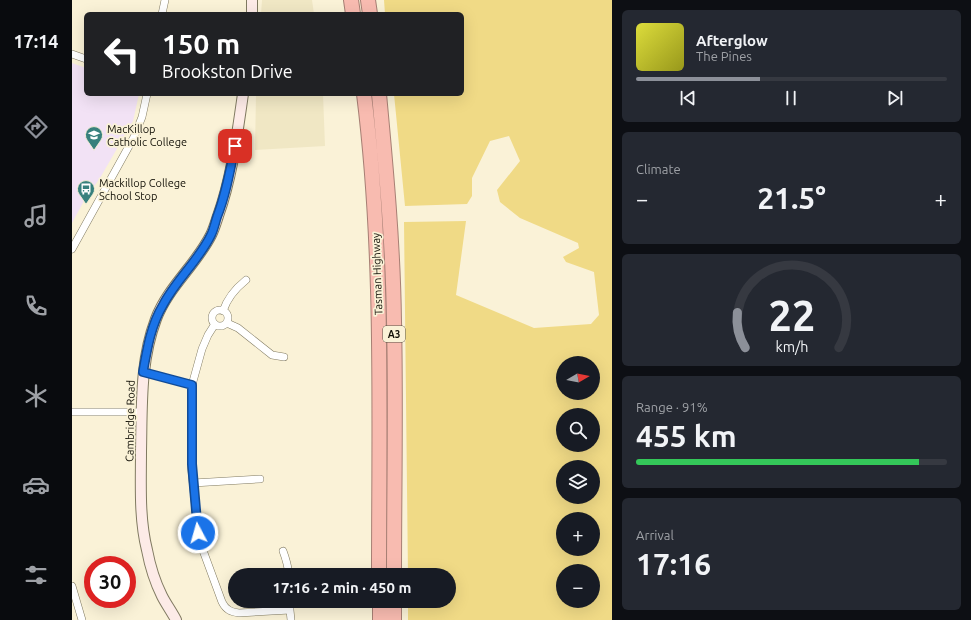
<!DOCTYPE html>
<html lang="en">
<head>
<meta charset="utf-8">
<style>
  :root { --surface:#171b24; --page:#242831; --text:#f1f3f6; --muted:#9ea1a6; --line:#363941; --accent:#8c9099 }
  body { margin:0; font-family:Ubuntu,sans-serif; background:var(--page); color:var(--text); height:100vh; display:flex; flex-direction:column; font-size:15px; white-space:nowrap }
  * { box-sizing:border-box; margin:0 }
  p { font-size:13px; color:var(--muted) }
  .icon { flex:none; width:22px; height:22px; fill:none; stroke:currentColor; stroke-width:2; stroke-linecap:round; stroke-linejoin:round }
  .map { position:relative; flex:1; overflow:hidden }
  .panel { display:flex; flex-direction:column; gap:10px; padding:10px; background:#0d0f14; width:359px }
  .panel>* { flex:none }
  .hud { position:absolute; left:12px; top:12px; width:380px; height:84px; border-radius:6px; box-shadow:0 4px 16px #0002; background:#202124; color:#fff; overflow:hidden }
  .needle { width:26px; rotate:80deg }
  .controls { position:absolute; left:484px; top:356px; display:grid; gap:8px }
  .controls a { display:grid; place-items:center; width:44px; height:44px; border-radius:50%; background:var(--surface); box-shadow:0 4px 16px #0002; font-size:20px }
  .speed { position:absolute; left:12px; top:556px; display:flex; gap:8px; font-size:20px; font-weight:700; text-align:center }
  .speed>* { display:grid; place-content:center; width:52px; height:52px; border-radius:50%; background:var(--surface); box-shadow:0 4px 16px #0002; line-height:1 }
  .speed .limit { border:6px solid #d22; background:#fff; color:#111 }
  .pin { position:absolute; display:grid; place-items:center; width:34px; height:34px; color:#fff; margin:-17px; border-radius:8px; box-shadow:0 2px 6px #0006 }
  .me { position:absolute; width:44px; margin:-22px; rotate:354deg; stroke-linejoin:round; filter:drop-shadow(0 0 3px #0008) }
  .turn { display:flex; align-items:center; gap:14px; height:84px; padding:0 12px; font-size:18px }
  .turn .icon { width:52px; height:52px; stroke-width:2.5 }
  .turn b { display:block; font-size:28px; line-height:34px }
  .big { font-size:30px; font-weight:700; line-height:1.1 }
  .panel .tile { flex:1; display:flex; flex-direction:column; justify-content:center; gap:6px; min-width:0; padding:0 14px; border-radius:6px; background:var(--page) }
  .panel .dial { align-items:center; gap:0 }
  .dial svg { height:104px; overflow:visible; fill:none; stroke:var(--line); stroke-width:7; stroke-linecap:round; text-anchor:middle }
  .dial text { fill:var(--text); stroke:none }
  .song { display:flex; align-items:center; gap:12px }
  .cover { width:48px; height:48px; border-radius:6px; background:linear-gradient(135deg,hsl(60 70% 55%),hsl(60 70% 35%)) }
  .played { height:4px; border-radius:2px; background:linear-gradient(90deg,var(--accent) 40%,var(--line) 40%) }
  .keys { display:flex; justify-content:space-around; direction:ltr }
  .heat { display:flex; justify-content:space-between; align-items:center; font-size:22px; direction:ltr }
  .charge { height:6px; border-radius:3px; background:linear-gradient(90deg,#34c759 91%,var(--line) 0) }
  .trip { position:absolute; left:156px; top:568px; width:228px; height:40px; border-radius:20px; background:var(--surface); box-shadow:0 4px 16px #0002; font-weight:700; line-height:40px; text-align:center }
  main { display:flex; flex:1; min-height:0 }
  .tabs { display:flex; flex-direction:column; width:72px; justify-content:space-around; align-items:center; background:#090b0e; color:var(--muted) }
  .tabs .icon { width:28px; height:28px }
  .tabs .current { color:var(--accent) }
  .tabs b { font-size:18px; color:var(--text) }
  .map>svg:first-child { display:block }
  .built { fill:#f0e7c4 }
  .education { fill:#f2e2f5 }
  .green { fill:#f0da86; fill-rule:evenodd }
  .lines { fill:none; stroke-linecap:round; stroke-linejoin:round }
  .minor-casing { stroke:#807a61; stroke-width:8 }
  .secondary-casing { stroke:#807a61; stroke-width:12 }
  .motorway-casing { stroke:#a77f74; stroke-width:16 }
  .minor { stroke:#fff; stroke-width:7 }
  .secondary { stroke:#fdebe7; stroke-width:10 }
  .motorway { stroke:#f8bbb0; stroke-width:14 }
  .route-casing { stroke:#114b97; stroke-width:10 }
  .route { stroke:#1a73e8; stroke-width:7 }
  .labels { text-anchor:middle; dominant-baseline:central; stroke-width:3.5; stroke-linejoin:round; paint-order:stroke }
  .shield { fill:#faf2d7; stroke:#575345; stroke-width:1 }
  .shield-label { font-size:10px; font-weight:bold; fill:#110f06 }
  .poi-label { font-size:11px; fill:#110f06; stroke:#faf2d7; text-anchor:start }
  .street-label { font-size:11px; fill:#110f06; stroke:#faf2d7 }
</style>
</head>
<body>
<main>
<nav class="tabs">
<b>17:14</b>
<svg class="icon current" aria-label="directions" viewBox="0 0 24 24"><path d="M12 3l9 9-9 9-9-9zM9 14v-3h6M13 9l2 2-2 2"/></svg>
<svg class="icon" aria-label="music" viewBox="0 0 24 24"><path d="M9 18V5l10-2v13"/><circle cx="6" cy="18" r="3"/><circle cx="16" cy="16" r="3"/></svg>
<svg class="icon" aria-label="phone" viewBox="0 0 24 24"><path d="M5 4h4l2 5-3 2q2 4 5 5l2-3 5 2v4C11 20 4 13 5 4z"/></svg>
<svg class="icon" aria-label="climate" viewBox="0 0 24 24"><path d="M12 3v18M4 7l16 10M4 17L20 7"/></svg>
<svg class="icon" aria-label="car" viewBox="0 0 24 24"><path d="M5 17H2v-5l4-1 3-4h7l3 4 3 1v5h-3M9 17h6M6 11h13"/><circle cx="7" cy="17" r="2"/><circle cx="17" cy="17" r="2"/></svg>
<svg class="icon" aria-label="filters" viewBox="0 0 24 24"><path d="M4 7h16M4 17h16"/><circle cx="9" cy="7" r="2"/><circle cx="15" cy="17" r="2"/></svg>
</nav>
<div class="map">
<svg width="540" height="620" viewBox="0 0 540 620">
  <rect width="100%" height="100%" fill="#faf2d7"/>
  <path class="built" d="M190,0H240L242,14H189Z
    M184,94H251L253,146L183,150Z"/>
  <path class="education" d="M0,63L14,68V94H67L61,121L28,178L13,199L0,223Z"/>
  <path class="green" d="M312,0H540V620H336V601H377V575H336L332,222L394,221L384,295L462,328L519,324L527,315L522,272L494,262L491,257L507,248L506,243L448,218L428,202L425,190L448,161L437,136L418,141L400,178V196L395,204L333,206L322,94H390V14H313ZM491,363H521V393H491ZM491,415H521V445H491ZM491,467H521V497H491ZM491,519H521V549H491ZM491,571H521V601H491Z"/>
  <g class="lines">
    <g class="minor-casing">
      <path id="minor" d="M90,14L93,0
        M0,54L14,59
        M0,249L62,137L70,117L75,94
        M140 318a8 8 0 1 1 16 0a8 8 0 1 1-16 0Z
        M151,311C155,299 164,288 174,280
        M155,323L166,328L200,355L212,357
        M143,324L136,335L130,349L120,385L119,464L126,533L129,545L150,602C154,610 159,612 167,613L218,610V601
        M71,372L120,385
        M0,412H70
        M121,483L188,479
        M211,551C214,559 216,566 217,575
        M0,586L10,620
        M218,610L219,620"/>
    </g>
    <g class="secondary-casing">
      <path id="secondary" d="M180,14V0
        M104,620C100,612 94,604 90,596C83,582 78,566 75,550C67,518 69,484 69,451C70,406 68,361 84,319C96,287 124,265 139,235C142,229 144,222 146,216C160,177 165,135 171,94"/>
    </g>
    <g class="motorway-casing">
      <path id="motorway" d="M279,0L281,14
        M296,0L298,14
        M292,94C312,254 307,415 307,575
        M307,94C314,169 321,245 322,321C324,405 322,490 322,575
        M308,601V620
        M322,601V620"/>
    </g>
    <use href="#minor" class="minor"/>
    <use href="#secondary" class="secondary"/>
    <use href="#motorway" class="motorway"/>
  </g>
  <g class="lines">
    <g class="route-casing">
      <path id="route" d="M126,533L120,464V385L71,372C75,349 79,325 91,305C104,280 127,260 139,235C142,229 143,223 145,217C154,194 158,171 163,146"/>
    </g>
    <use href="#route" class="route"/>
  </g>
  <defs>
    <g id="school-pin" transform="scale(0.9)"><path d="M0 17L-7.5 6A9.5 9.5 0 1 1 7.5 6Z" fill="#37807d" stroke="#faf2d7"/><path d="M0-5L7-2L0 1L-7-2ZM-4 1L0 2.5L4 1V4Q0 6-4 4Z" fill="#fff"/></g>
    <g id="bus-pin" transform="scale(0.9)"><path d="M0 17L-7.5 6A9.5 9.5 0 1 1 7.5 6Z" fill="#37807d" stroke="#faf2d7"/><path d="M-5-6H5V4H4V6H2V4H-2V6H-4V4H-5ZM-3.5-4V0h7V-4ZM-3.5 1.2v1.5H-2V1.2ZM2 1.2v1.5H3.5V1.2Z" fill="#fff"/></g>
  </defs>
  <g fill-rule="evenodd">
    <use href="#school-pin" x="22" y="135"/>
    <use href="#bus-pin" x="14" y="189"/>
  </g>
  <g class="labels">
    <rect class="shield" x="311" y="326" width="22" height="16" rx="3"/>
    <g class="shield-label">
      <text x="322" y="334">A3</text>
    </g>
    <g class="poi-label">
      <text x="35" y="129">MacKillop<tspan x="35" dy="13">Catholic College</tspan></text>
      <text x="27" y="183">Mackillop College<tspan x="27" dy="13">School Stop</tspan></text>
    </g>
    <g class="street-label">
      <text transform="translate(305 274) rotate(-92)">Tasman Highway</text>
      <text transform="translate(58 421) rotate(-89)">Cambridge Road</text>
    </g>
  </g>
</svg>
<div class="controls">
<a><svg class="needle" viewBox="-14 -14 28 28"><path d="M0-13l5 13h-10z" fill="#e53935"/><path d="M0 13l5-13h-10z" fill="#9ea1a6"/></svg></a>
<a><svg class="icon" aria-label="search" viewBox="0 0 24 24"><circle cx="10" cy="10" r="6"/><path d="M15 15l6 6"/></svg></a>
<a><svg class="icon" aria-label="layers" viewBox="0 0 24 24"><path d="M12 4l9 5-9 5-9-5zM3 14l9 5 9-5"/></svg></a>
<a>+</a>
<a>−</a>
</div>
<div class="speed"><div class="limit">30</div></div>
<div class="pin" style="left:163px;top:146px;background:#d93025"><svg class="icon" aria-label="arrive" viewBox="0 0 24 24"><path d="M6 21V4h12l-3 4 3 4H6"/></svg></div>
<svg class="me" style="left:126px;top:533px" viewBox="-20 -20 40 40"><circle r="17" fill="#1a73e8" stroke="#fff" stroke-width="3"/><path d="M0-11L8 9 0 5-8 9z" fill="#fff"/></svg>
<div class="trip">17:16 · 2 min · 450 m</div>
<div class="hud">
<div class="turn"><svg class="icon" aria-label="left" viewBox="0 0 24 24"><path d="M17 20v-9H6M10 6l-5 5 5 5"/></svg><div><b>150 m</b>Brookston Drive</div></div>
</div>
</div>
<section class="panel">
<div class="tile">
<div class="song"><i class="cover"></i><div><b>Afterglow</b><p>The Pines</p></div></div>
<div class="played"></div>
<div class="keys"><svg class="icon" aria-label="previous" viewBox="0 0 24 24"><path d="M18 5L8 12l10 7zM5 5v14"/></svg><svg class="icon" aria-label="pause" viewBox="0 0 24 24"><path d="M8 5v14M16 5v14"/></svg><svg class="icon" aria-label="next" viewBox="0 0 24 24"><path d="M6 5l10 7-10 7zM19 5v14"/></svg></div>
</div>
<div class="tile"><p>Climate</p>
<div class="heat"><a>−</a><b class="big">21.5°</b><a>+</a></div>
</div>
<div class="tile dial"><svg viewBox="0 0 100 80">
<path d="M14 69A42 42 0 1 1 86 69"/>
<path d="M14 69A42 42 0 0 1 8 42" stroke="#8c9099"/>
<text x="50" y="56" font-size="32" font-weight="700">22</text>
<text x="50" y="72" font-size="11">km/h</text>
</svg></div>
<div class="tile"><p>Range · 91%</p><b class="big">455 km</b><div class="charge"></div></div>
<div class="tile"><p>Arrival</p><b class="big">17:16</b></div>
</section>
</main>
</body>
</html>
